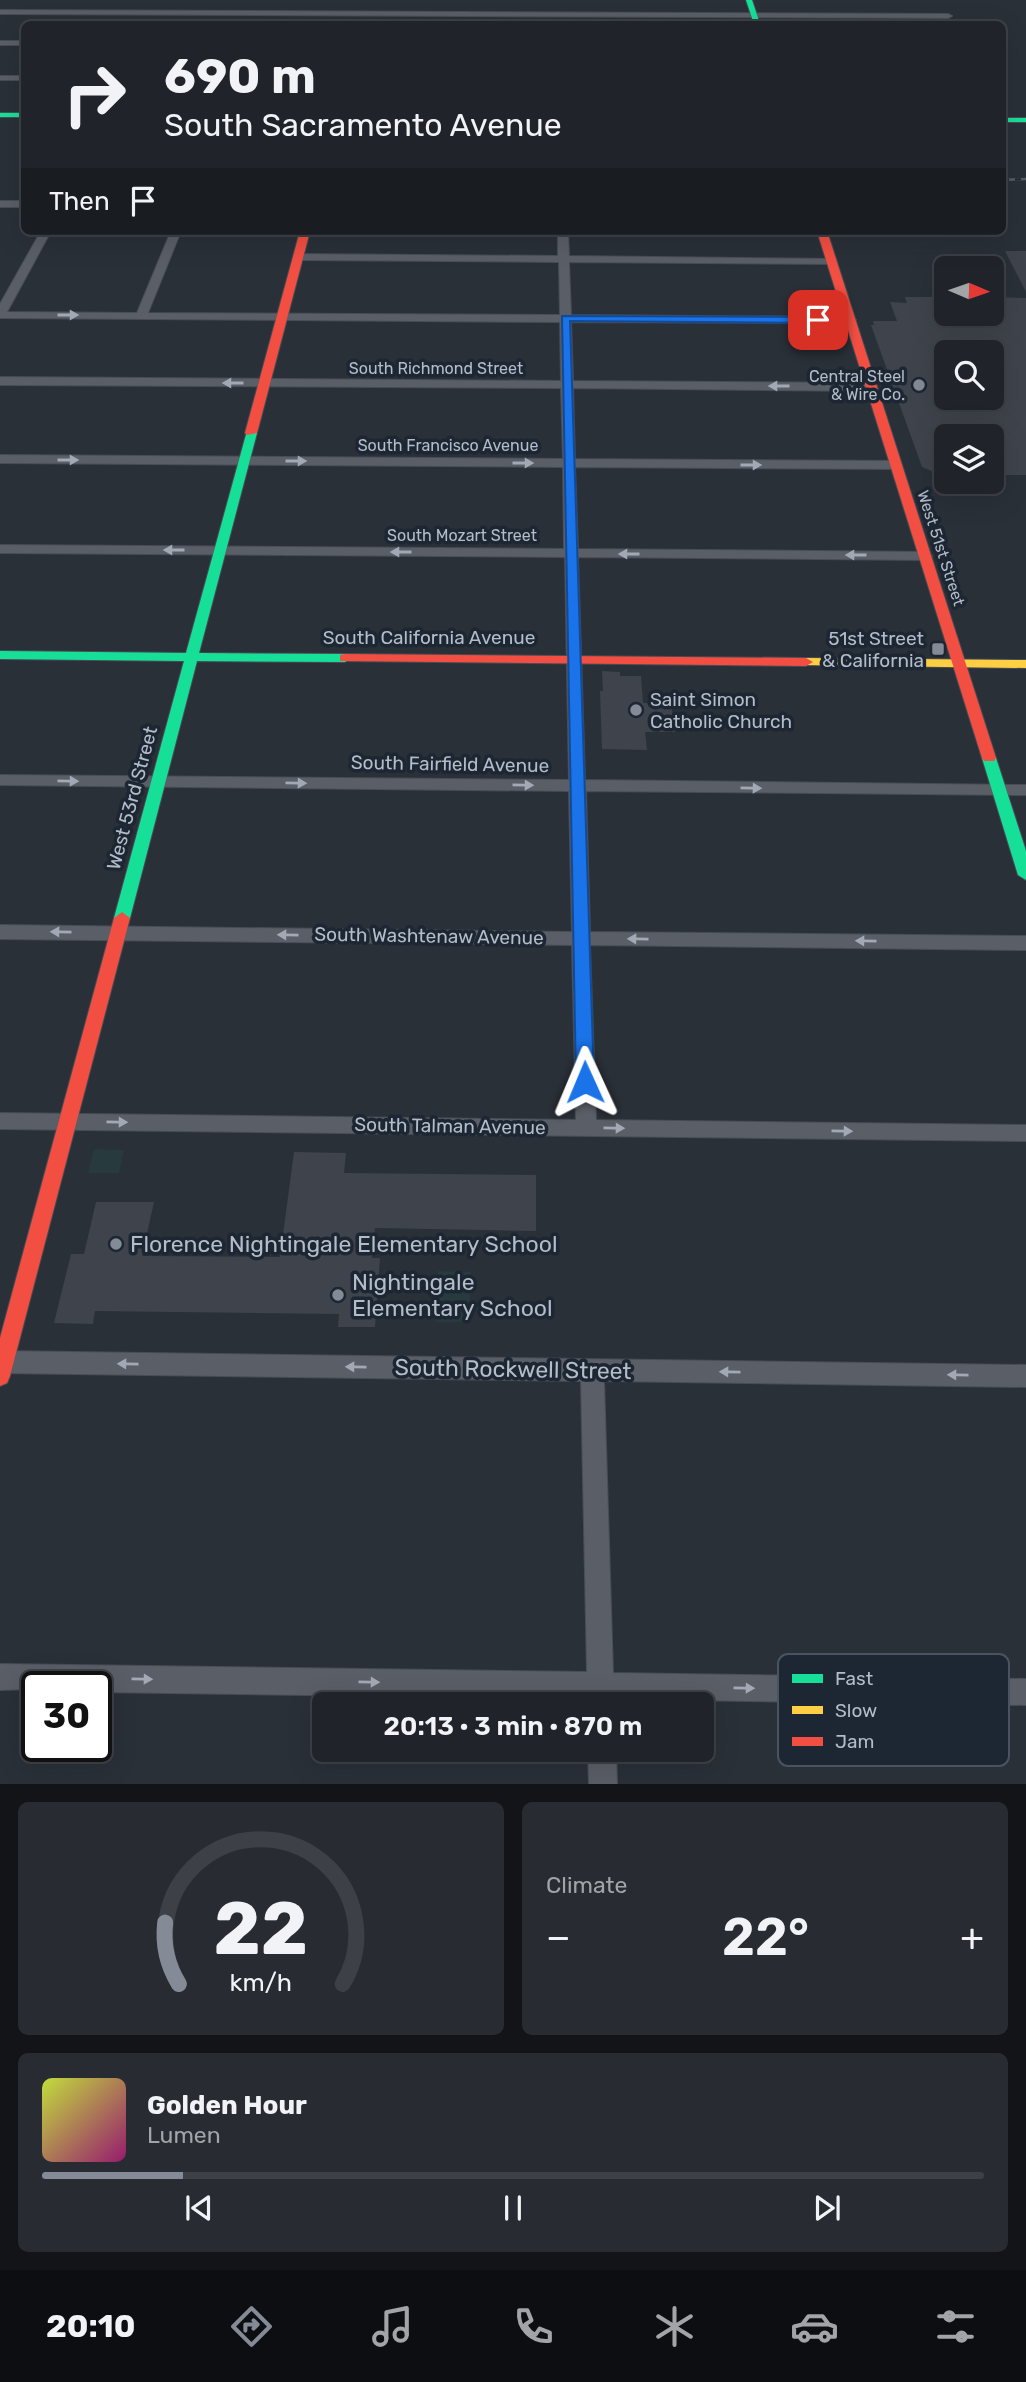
<!DOCTYPE html>
<html lang="en">
<head>
<meta charset="utf-8">
<style>
  :root { --surface:#20242a; --page:#282c32; --text:#f1f3f6; --muted:#a2a4a8; --line:#3d4147; --accent:#848b96 }
  body { margin:0; font-family:Rubik,sans-serif; background:var(--page); color:var(--text); height:100vh; display:flex; flex-direction:column; font-size:26px; white-space:nowrap }
  * { box-sizing:border-box; margin:0 }
  p { font-size:23px; color:var(--muted) }
  .icon { flex:none; width:38px; height:38px; fill:none; stroke:currentColor; stroke-width:2; stroke-linecap:round; stroke-linejoin:round }
  .map { position:relative; height:1784px; overflow:hidden }
  .sheet { display:flex; flex-direction:column; gap:18px; padding:18px; background:#121417; flex:1 }
  .sheet>* { flex:none }
  .top-card { position:absolute; left:21px; top:21px; width:985px; height:214px; border-radius:10px; box-shadow:0 7px 28px #0002,0 0 0 2px var(--line); background:#20242a; color:var(--text); overflow:hidden }
  .needle { width:46px; rotate:92deg }
  .buttons { position:absolute; left:934px; top:256px; display:grid; gap:14px }
  .buttons a { display:grid; place-items:center; width:70px; height:70px; border-radius:10px; background:var(--surface); box-shadow:0 7px 28px #0002,0 0 0 2px var(--line); font-size:35px }
  .speed { position:absolute; left:21px; top:1671px; display:flex; gap:14px; font-size:35px; font-weight:700; text-align:center }
  .speed>* { display:grid; place-content:center; width:91px; height:91px; border-radius:50%; background:var(--surface); box-shadow:0 7px 28px #0002,0 0 0 2px var(--line); line-height:1 }
  .speed .limit { border:4px solid #111; border-radius:10px; background:#fff; color:#111 }
  .pin { position:absolute; display:grid; place-items:center; width:60px; height:60px; color:#fff; margin:-30px; border-radius:14px; box-shadow:0 4px 10px #0006 }
  .me { position:absolute; width:77px; margin:-38px; rotate:359deg; stroke-linejoin:round; filter:drop-shadow(0 0 5px #0008) }
  .turn { display:flex; align-items:center; gap:24px; height:147px; padding:0 28px; font-size:32px }
  .turn .icon { width:91px; height:91px; stroke-width:2.5 }
  .turn b { display:block; font-size:49px; line-height:60px }
  .then { display:flex; align-items:center; height:66px; padding:0 28px; background:#0003; gap:14px; font-size:26px }
  .big { font-size:52px; font-weight:600; line-height:1.1 }
  .sheet .widget { flex:1; display:flex; flex-direction:column; justify-content:center; gap:10px; min-width:0; padding:0 24px; border-radius:10px; background:var(--page) }
  .sheet .dial { align-items:center; gap:0 }
  .dial svg { height:182px; overflow:visible; fill:none; stroke:var(--line); stroke-width:7; stroke-linecap:round; text-anchor:middle }
  .dial text { fill:var(--text); stroke:none }
  .song { display:flex; align-items:center; gap:21px }
  .cover { width:84px; height:84px; border-radius:10px; background:linear-gradient(135deg,hsl(70 70% 55%),hsl(320 70% 35%)) }
  .played { height:7px; border-radius:4px; background:linear-gradient(90deg,var(--accent) 15%,var(--line) 15%) }
  .keys { display:flex; justify-content:space-around; direction:ltr }
  .heat { display:flex; justify-content:space-between; align-items:center; font-size:38px; direction:ltr }
  .sheet .tiles { flex:1; display:grid; gap:18px; grid-template-columns:1fr 1fr }
  .widget:last-child { grid-column:span 2 }
  .trip { position:absolute; left:312px; top:1692px; width:402px; height:70px; border-radius:10px; background:var(--surface); box-shadow:0 7px 28px #0002,0 0 0 2px var(--line); font-weight:600; line-height:70px; text-align:center }
  .tab-bar { display:flex; height:112px; justify-content:space-around; align-items:center; background:#0d0e11; color:var(--muted) }
  .tab-bar .icon { width:49px; height:49px }
  .tab-bar .selected { color:var(--accent) }
  .tab-bar b { font-size:32px; color:var(--text) }
  .map>svg:first-child { display:block }
  .green { fill:#273a3e }
  .building { fill:#3f444c; fill-rule:evenodd }
  .lines { fill:none; stroke-linecap:round; stroke-linejoin:round }
  .street-casing { stroke:#484c55; stroke-width:2 }
  .fast-casing { stroke:#484c55; stroke-width:2 }
  .slow-casing { stroke:#484c55; stroke-width:2 }
  .jam-casing { stroke:#484c55; stroke-width:2 }
  .street { fill:#5a5e66; fill-rule:evenodd }
  .fast { fill:#16e098; fill-rule:evenodd }
  .slow { fill:#ffcf43; fill-rule:evenodd }
  .jam { fill:#f24e42; fill-rule:evenodd }
  .rail-casing { stroke:#595d64; stroke-width:2.5 }
  .rail { stroke:#1d2633; stroke-width:2; stroke-dasharray:6; stroke-linecap:butt }
  .oneway { fill:#a2a9b5 }
  .route { fill:#1a73e8; stroke:#114b97; stroke-width:2 }
  .poi-dot { fill:#848b96; stroke:#1d2633; stroke-width:2.5 }
  .labels { text-anchor:middle; dominant-baseline:central; stroke-width:7; stroke-linejoin:round; paint-order:stroke }
  .far-street-label { font-size:16px; fill:#b4bcc9; stroke:#1d2633 }
  .far-poi-label { font-size:16px; fill:#b4bcc9; stroke:#1d2633; text-anchor:end }
  .street-label { font-size:19px; fill:#b4bcc9; stroke:#1d2633 }
  .poi-label { font-size:19px; fill:#b4bcc9; stroke:#1d2633; text-anchor:end }
  .near-poi-label { font-size:23px; fill:#b4bcc9; stroke:#1d2633; text-anchor:start }
  .near-street-label { font-size:23px; fill:#b4bcc9; stroke:#1d2633 }
  .key { fill:#1d2633; stroke:#4a5360; stroke-width:2 }
  .key-label { font-size:19px; fill:#b4bcc9 }
</style>
</head>
<body>
<div class="map">
<svg width="1026" height="1784" viewBox="0 0 1026 1784">
  <rect width="100%" height="100%" fill="#2a3038"/>
  <path class="green" d="M94,1149L124,1150L119,1173H88Z
    M438,1271L471,1272L469,1322H436Z"/>
  <path class="building" d="M1005,251H1026V292Z
    M905,297H947V313H992V297L1026,298V475H992V436H947V474H939L922,467L871,325H874L873,321H897L890,302L907,303ZM947,352H992V397H947Z
    M602,671L620,672V676H641L643,703H671L675,732H645L647,750L602,749L600,691H603Z
    M294,1152L346,1153L344,1173L536,1175V1231L375,1228L372,1258H380L375,1327H338L339,1314L95,1311L93,1324L54,1323L71,1254H84L96,1202H154L142,1256L280,1257Z"/>
  <g class="lines">
    <g class="street-casing">
      <path id="street" d="M0,10L948,14L952,16L948,18L0,14Z
        M0,41H24V45H0Z
        M0,76H24V80H0Z
        M0,201H24V207H0Z
        M41,231H51L7,312L137,313L171,231H181L148,313L560,315L559,262L298,260L293,257L298,254L558,256V231H568L569,256L835,259L836,261L831,264L569,262L571,315L850,317L856,320L850,323L571,322L573,381L871,383L877,387L871,391L573,388L575,459L896,461L902,465L896,469L575,467L578,549L925,552L932,556L925,560L578,557L585,780L1026,785V795L586,791L590,932L1026,936V950L590,945L596,1120L1026,1125V1141L0,1129V1113L576,1120L572,945L0,939V925L572,932L569,791L0,785V775L569,780L565,557L0,553V545L564,549L563,467L0,463V455L563,459L561,388L0,385V377L561,381L560,322L0,318V304Z
        M0,1351L1026,1365V1387L604,1381L613,1673L1026,1679V1705L614,1699V1704H588V1699L96,1692V1687L0,1690V1664L587,1672L581,1381L0,1373Z
        M588,1750H616L617,1784H589Z"/>
    </g>
    <g class="fast-casing">
      <path id="fast" d="M746,0H752L760,24H754Z
        M0,113H24V117H0Z
        M1003,118H1026V122H1003Z
        M247,431L257,433L199,653L345,654L352,658L345,662L197,661L130,918L122,924L114,918L184,661L0,659V651L186,653Z
        M989,753L996,758L1026,851V880L1018,875L982,758Z"/>
    </g>
    <g class="slow-casing">
      <path id="slow" d="M806,658L1026,660V668L801,665L799,662Z"/>
    </g>
    <g class="jam-casing">
      <path id="jam" d="M300,231H310L257,433L247,435L245,433Z
        M817,231H827L996,758L994,761H984L982,758Z
        M345,654L806,658L813,662L806,666L340,661V655Z
        M122,912L130,918L10,1376L7,1383L0,1386V1338L114,918Z"/>
    </g>
    <use href="#street" class="street"/>
    <use href="#fast" class="fast"/>
    <use href="#slow" class="slow"/>
    <use href="#jam" class="jam"/>
    <g class="rail-casing">
      <path id="rail" d="M1003,180L1026,179"/>
    </g>
    <use href="#rail" class="rail"/>
  </g>
  <defs><path id="oneway-solid" d="M-6-.8H1V-3.2L6.5 0L1 3.2V.8H-6Z" transform="scale(1.75)"/></defs>
  <g class="oneway">
    <use href="#oneway-solid" transform="translate(68 315)"/>
    <use href="#oneway-solid" transform="translate(233 383) rotate(-180)"/>
    <use href="#oneway-solid" transform="translate(779 386) rotate(-180)"/>
    <use href="#oneway-solid" transform="translate(68 460)"/>
    <use href="#oneway-solid" transform="translate(296 461)"/>
    <use href="#oneway-solid" transform="translate(523 463)"/>
    <use href="#oneway-solid" transform="translate(751 465)"/>
    <use href="#oneway-solid" transform="translate(174 550) rotate(-180)"/>
    <use href="#oneway-solid" transform="translate(401 552) rotate(-180)"/>
    <use href="#oneway-solid" transform="translate(629 554) rotate(-180)"/>
    <use href="#oneway-solid" transform="translate(856 555) rotate(-180)"/>
    <use href="#oneway-solid" transform="translate(68 781) rotate(1)"/>
    <use href="#oneway-solid" transform="translate(296 783) rotate(1)"/>
    <use href="#oneway-solid" transform="translate(523 785) rotate(1)"/>
    <use href="#oneway-solid" transform="translate(751 788) rotate(1)"/>
    <use href="#oneway-solid" transform="translate(61 932) rotate(-179)"/>
    <use href="#oneway-solid" transform="translate(288 935) rotate(-179)"/>
    <use href="#oneway-solid" transform="translate(638 939) rotate(-179)"/>
    <use href="#oneway-solid" transform="translate(866 941) rotate(-179)"/>
    <use href="#oneway-solid" transform="translate(117 1122) rotate(1)"/>
    <use href="#oneway-solid" transform="translate(614 1128) rotate(1)"/>
    <use href="#oneway-solid" transform="translate(842 1131) rotate(1)"/>
    <use href="#oneway-solid" transform="translate(128 1364) rotate(-179)"/>
    <use href="#oneway-solid" transform="translate(356 1367) rotate(-179)"/>
    <use href="#oneway-solid" transform="translate(730 1372) rotate(-179)"/>
    <use href="#oneway-solid" transform="translate(958 1375) rotate(-179)"/>
    <use href="#oneway-solid" transform="translate(142 1679) rotate(1)"/>
    <use href="#oneway-solid" transform="translate(369 1682) rotate(1)"/>
    <use href="#oneway-solid" transform="translate(744 1688) rotate(1)"/>
  </g>
  <path class="route" d="M562,316L818,317L823,320L818,323L570,321L594,1082L591,1087H578L576,1082Z"/>
  <g class="poi-dot">
    <circle cx="919" cy="385" r="7"/>
    <rect x="931" y="642" width="14" height="14" rx="3.5"/>
    <circle cx="636" cy="710" r="7"/>
    <circle cx="116" cy="1244" r="7"/>
    <circle cx="338" cy="1295" r="7"/>
  </g>
  <g class="labels">
    <g class="far-street-label">
      <text x="436" y="368">South Richmond Street</text>
      <text x="448" y="445">South Francisco Avenue</text>
      <text x="462" y="535">South Mozart Street</text>
      <text transform="translate(941 548) rotate(72)">West 51st Street</text>
    </g>
    <g class="far-poi-label">
      <text x="905" y="376">Central Steel<tspan x="905" dy="18">&amp; Wire Co.</tspan></text>
    </g>
    <g class="street-label">
      <text x="429" y="637">South California Avenue</text>
      <text transform="translate(450 764) rotate(1)">South Fairfield Avenue</text>
      <text transform="translate(132 798) rotate(-75)">West 53rd Street</text>
      <text transform="translate(429 936) rotate(1)">South Washtenaw Avenue</text>
      <text transform="translate(450 1126) rotate(1)">South Talman Avenue</text>
    </g>
    <g class="poi-label">
      <text x="924" y="638">51st Street<tspan x="924" dy="22">&amp; California</tspan></text>
      <text x="650" y="699" text-anchor="start">Saint Simon<tspan x="650" dy="22">Catholic Church</tspan></text>
    </g>
    <g class="near-poi-label">
      <text x="130" y="1244">Florence Nightingale Elementary School</text>
      <text x="352" y="1282">Nightingale<tspan x="352" dy="26">Elementary School</tspan></text>
    </g>
    <g class="near-street-label">
      <text transform="translate(513 1369) rotate(1)">South Rockwell Street</text>
    </g>
  </g>
  <rect x="778" y="1654" width="231" height="112" rx="10" class="key"/>
  <rect x="792" y="1674" width="31" height="9" fill="#16e098"/>
  <rect x="792" y="1706" width="31" height="8" fill="#ffcf43"/>
  <rect x="792" y="1737" width="31" height="9" fill="#f24e42"/>
  <g class="key-label">
    <text x="835" y="1685">Fast</text>
    <text x="835" y="1717">Slow</text>
    <text x="835" y="1748">Jam</text>
  </g>
</svg>
<div class="buttons">
<a><svg class="needle" viewBox="-14 -14 28 28"><path d="M0-13l5 13h-10z" fill="#e53935"/><path d="M0 13l5-13h-10z" fill="#a2a4a8"/></svg></a>
<a><svg class="icon" aria-label="search" viewBox="0 0 24 24"><circle cx="10" cy="10" r="6"/><path d="M15 15l6 6"/></svg></a>
<a><svg class="icon" aria-label="layers" viewBox="0 0 24 24"><path d="M12 4l9 5-9 5-9-5zM3 14l9 5 9-5"/></svg></a>
</div>
<div class="speed"><div class="limit">30</div></div>
<div class="pin" style="left:818px;top:320px;background:#d93025"><svg class="icon" aria-label="arrive" viewBox="0 0 24 24"><path d="M6 21V4h12l-3 4 3 4H6"/></svg></div>
<svg class="me" style="left:585px;top:1082px" viewBox="-20 -20 40 40"><path d="M0-17L14 15 0 8-14 15z" fill="#1a73e8" stroke="#fff" stroke-width="4"/></svg>
<div class="trip">20:13 · 3 min · 870 m</div>
<div class="top-card">
<div class="turn"><svg class="icon" aria-label="right" viewBox="0 0 24 24"><path d="M7 20v-9h11M14 6l5 5-5 5"/></svg><div><b>690 m</b>South Sacramento Avenue</div></div>
<div class="then">Then<svg class="icon" aria-label="arrive" viewBox="0 0 24 24"><path d="M6 21V4h12l-3 4 3 4H6"/></svg></div>
</div>
</div>
<section class="sheet">
<div class="tiles">
<div class="widget dial"><svg viewBox="0 0 100 80">
<path d="M14 69A42 42 0 1 1 86 69"/>
<path d="M14 69A42 42 0 0 1 8 42" stroke="#848b96"/>
<text x="50" y="56" font-size="32" font-weight="700">22</text>
<text x="50" y="72" font-size="11">km/h</text>
</svg></div>
<div class="widget"><p>Climate</p>
<div class="heat"><a>−</a><b class="big">22°</b><a>+</a></div>
</div>
<div class="widget">
<div class="song"><i class="cover"></i><div><b>Golden Hour</b><p>Lumen</p></div></div>
<div class="played"></div>
<div class="keys"><svg class="icon" aria-label="previous" viewBox="0 0 24 24"><path d="M18 5L8 12l10 7zM5 5v14"/></svg><svg class="icon" aria-label="pause" viewBox="0 0 24 24"><path d="M8 5v14M16 5v14"/></svg><svg class="icon" aria-label="next" viewBox="0 0 24 24"><path d="M6 5l10 7-10 7zM19 5v14"/></svg></div>
</div>
</div>
</section>
<nav class="tab-bar">
<b>20:10</b>
<svg class="icon selected" aria-label="directions" viewBox="0 0 24 24"><path d="M12 3l9 9-9 9-9-9zM9 14v-3h6M13 9l2 2-2 2"/></svg>
<svg class="icon" aria-label="music" viewBox="0 0 24 24"><path d="M9 18V5l10-2v13"/><circle cx="6" cy="18" r="3"/><circle cx="16" cy="16" r="3"/></svg>
<svg class="icon" aria-label="phone" viewBox="0 0 24 24"><path d="M5 4h4l2 5-3 2q2 4 5 5l2-3 5 2v4C11 20 4 13 5 4z"/></svg>
<svg class="icon" aria-label="climate" viewBox="0 0 24 24"><path d="M12 3v18M4 7l16 10M4 17L20 7"/></svg>
<svg class="icon" aria-label="car" viewBox="0 0 24 24"><path d="M5 17H2v-5l4-1 3-4h7l3 4 3 1v5h-3M9 17h6M6 11h13"/><circle cx="7" cy="17" r="2"/><circle cx="17" cy="17" r="2"/></svg>
<svg class="icon" aria-label="filters" viewBox="0 0 24 24"><path d="M4 7h16M4 17h16"/><circle cx="9" cy="7" r="2"/><circle cx="15" cy="17" r="2"/></svg>
</nav>
</body>
</html>
